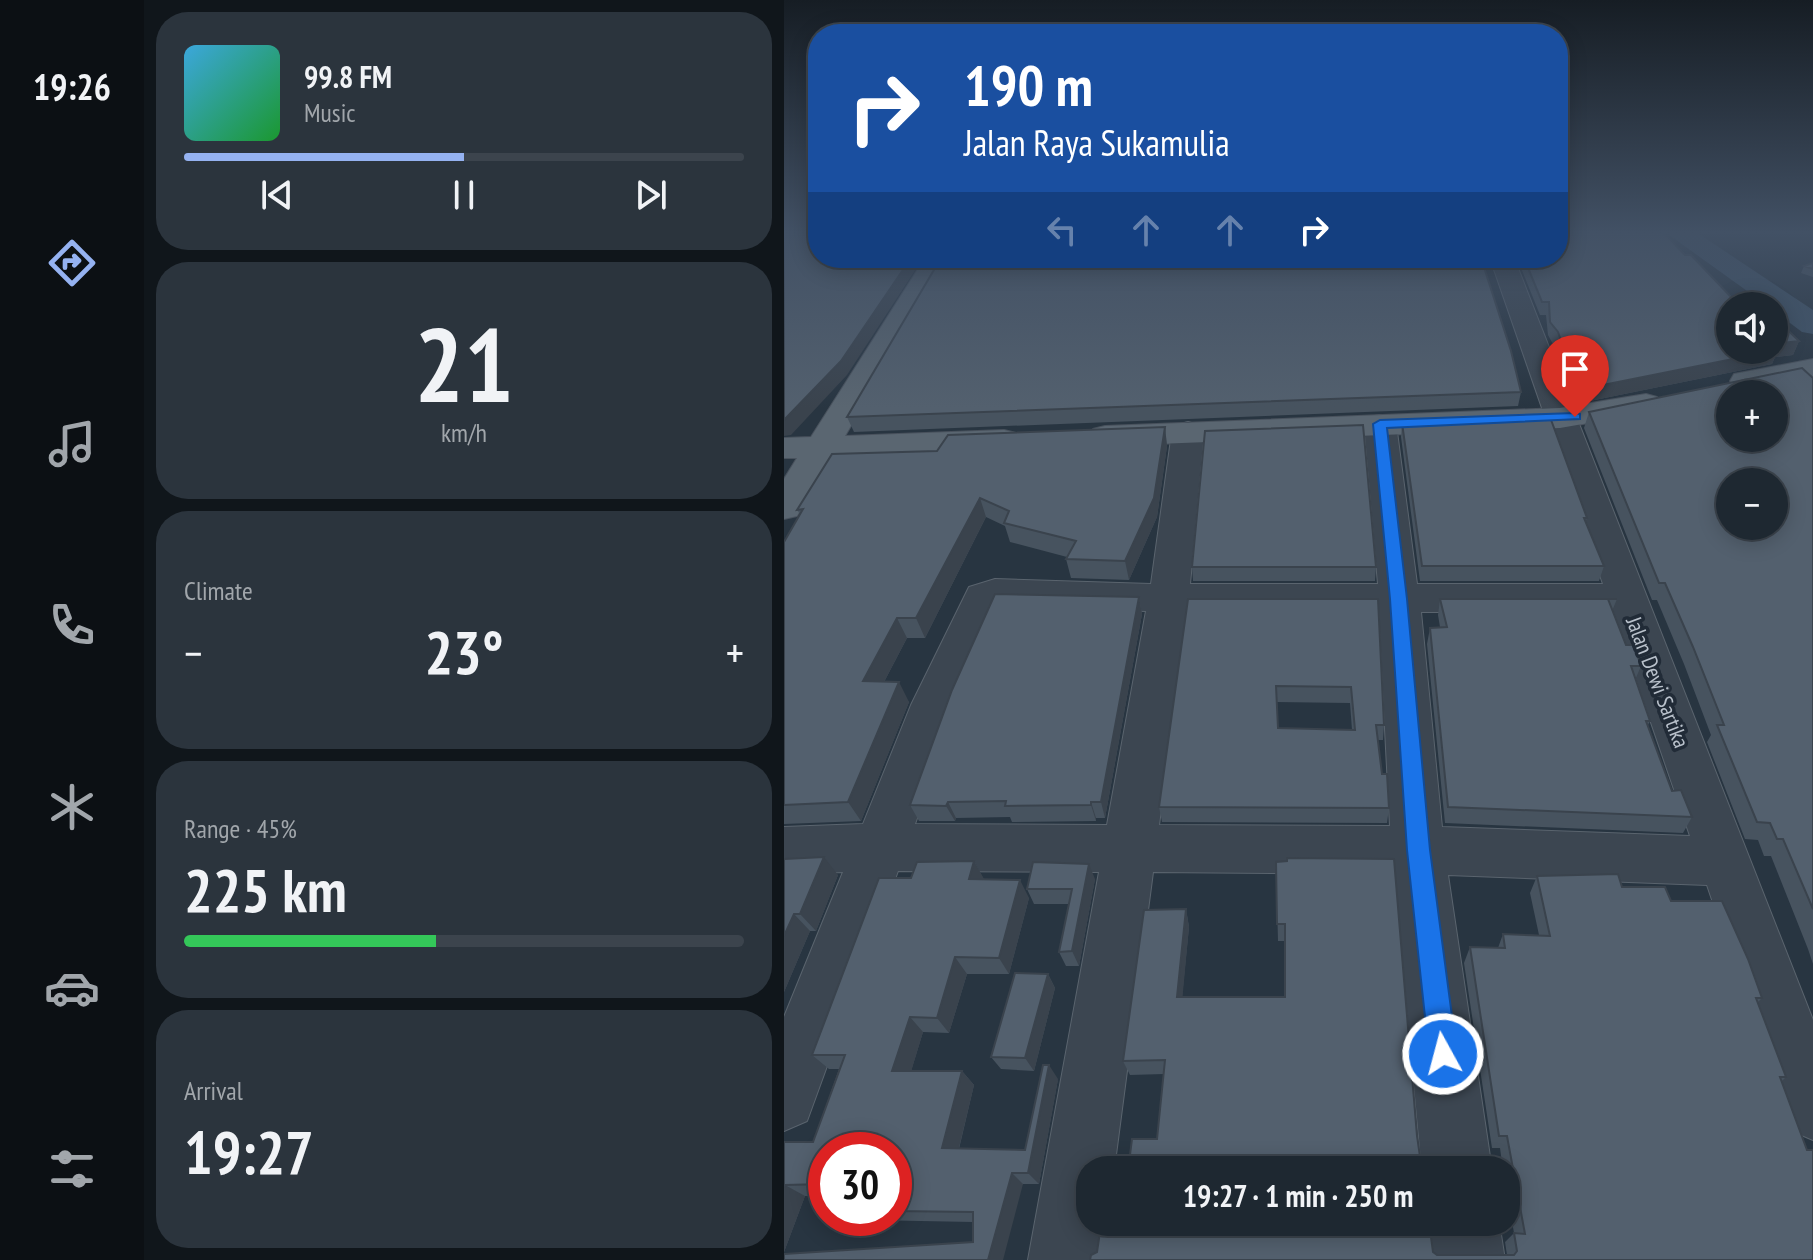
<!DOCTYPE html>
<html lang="en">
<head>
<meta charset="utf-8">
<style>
  :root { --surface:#1e2831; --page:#2b343d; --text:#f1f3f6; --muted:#a1a6ab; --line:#3c444d; --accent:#95b2f1 }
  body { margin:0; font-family:"PT Sans Narrow",sans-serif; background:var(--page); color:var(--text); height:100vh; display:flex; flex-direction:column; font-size:30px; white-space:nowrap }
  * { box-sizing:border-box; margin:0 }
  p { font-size:26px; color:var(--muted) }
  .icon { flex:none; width:44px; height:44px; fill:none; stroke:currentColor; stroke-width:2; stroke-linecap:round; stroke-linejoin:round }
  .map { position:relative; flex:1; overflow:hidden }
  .drawer { display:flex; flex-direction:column; gap:12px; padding:12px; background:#10161b; width:640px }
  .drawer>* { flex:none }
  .top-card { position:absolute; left:24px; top:24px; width:760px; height:244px; border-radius:32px; box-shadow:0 4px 20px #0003,0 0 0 2px var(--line); background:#1a4fa0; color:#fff; overflow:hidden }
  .buttons { position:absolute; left:932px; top:292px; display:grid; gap:16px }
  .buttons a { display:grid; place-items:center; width:72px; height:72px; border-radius:50%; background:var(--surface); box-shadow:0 4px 20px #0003,0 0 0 2px var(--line); font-size:40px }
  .speed { position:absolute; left:24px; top:1132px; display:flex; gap:16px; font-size:40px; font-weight:700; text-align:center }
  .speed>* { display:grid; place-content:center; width:104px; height:104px; border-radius:50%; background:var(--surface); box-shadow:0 4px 20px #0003,0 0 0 2px var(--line); line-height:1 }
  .speed .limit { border:12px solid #d22; background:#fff; color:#111 }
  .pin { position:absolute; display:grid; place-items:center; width:68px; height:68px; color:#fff; margin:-82px -34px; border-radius:50% 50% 50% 0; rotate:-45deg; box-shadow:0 0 8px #0007 }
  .pin .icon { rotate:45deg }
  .me { position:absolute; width:88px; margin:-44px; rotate:353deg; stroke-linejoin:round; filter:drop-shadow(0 0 6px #0008) }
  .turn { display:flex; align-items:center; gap:28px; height:168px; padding:0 24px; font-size:36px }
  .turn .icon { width:104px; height:104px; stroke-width:2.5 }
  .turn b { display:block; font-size:56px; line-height:68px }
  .lanes { display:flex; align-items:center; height:76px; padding:0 24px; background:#0003; justify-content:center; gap:40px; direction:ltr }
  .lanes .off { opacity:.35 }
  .big { font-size:60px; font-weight:700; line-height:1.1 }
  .drawer .widget { flex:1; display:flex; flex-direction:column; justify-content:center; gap:12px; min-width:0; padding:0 28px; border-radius:32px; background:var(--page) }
  .drawer .dial { align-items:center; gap:0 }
  .dial b { font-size:104px; line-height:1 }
  .song { display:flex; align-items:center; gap:24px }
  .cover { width:96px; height:96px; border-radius:12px; background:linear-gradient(135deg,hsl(200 70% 55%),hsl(130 70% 35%)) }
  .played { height:8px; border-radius:4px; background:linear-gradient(90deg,var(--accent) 50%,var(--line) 50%) }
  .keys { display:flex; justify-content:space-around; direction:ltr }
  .heat { display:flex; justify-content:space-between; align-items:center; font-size:44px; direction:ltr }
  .charge { height:12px; border-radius:6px; background:linear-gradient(90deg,#34c759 45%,var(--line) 0) }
  .trip { position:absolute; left:292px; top:1156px; width:444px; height:80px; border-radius:32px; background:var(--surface); box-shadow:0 4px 20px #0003,0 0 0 2px var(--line); font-weight:700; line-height:80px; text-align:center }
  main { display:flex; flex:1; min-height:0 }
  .tab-bar { display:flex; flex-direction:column; width:144px; justify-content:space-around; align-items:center; background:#0c1014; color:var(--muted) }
  .tab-bar .icon { width:56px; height:56px }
  .tab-bar .on { color:var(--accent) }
  .tab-bar b { font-size:36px; color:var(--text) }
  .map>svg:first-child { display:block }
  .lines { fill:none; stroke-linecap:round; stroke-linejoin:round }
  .river { fill:#3f5469; fill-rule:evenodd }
  .minor-casing { stroke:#5a646e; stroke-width:2 }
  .major-casing { stroke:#49525d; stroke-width:2 }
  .minor { fill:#3c4651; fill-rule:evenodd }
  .major { fill:#5a6671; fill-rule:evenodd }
  .wall { fill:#47535f; fill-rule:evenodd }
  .shaded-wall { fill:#3a434d }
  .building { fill:#53606e; stroke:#3a434d; stroke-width:2; fill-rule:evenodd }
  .route { fill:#1a73e8; stroke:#114b97; stroke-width:2 }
  .labels { text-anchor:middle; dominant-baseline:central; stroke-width:7; stroke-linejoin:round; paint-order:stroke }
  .street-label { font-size:22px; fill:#b9c1cb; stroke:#212b37 }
</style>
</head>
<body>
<main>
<nav class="tab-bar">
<b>19:26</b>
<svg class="icon on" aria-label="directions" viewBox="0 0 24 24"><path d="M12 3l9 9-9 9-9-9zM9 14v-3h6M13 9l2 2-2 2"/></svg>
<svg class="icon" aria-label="music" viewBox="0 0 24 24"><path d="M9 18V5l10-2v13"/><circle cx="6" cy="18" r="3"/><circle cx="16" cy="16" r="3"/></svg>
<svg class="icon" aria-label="phone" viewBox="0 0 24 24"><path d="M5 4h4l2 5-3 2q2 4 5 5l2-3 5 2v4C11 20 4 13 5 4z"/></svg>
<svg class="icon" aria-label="climate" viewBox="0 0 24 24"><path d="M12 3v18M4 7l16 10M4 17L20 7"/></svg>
<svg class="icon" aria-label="car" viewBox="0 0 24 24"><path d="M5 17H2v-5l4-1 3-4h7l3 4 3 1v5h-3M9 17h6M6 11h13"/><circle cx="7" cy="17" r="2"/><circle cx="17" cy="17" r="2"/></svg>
<svg class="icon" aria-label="filters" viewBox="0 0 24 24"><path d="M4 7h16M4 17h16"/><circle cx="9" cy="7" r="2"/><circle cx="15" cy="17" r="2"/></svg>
</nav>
<section class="drawer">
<div class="widget">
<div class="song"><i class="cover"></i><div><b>99.8 FM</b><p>Music</p></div></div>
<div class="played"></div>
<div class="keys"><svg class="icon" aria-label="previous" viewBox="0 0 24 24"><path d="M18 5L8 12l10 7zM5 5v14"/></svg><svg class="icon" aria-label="pause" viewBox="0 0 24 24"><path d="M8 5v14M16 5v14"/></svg><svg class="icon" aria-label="next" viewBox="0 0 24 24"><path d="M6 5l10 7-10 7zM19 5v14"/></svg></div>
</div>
<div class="widget dial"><b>21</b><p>km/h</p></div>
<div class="widget"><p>Climate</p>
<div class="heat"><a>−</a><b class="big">23°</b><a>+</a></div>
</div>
<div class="widget"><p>Range · 45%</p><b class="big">225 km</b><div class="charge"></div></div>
<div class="widget"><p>Arrival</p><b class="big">19:27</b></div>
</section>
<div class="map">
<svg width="1029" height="1260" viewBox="0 0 1029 1260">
  <rect width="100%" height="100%" fill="#283541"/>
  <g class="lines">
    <path class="river" d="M881,232H912L1029,310V334L1018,332L990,311V306H984Z"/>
    <g class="minor-casing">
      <path id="minor" d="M706,258H730L1029,1020V1140L1006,1130L923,885L664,875L708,1170H638L610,874L369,872L330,1170H306V1222H323L318,1260H244L315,872L114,871L23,1121L0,1131V1017L59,872L0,875V827L79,824L127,705L185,587L211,579L367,584L388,432L393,425L404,422L415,425L420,432L406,584H594L580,424L585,417L596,415L607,417L612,424L633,584H819ZM215,607L362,611L323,825L131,824L173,705ZM403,612H595L606,826L375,825ZM637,612H829L906,836L658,827Z
        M643,1222H715L721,1260H647Z"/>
    </g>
    <g class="major-casing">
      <path id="major" d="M141,258H165L61,436L220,430L232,433L237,440L232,447L220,450L49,456L13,516L0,519V479L13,458H0V438L27,437Z
        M1029,359V377L961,390L950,388L946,381L950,374Z
        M862,394L873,397L878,404L873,411L776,428L321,446L309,443L304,436L309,429L321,426L776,408Z"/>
    </g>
    <use href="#minor" class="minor"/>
    <use href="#major" class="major"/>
  </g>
  <path class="wall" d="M901,255L948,298L1015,341L1009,355L991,357L988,364L791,404L770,346L764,335L762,315H756L733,258Z
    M1029,263V277L1017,273L1020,266Z
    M1029,378V964L1024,949L987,856H980L974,840L961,839L923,742L927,735L900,664L873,600H868L800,428L805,412Z
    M737,392L734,406L70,432L63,417Z
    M618,423L803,518L801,522L820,566L815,581H636L617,437Z
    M381,427L383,446L373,517L345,580L287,578L282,559L283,557L226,542L221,526L202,517L141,638H123L100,682L125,702L77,821L0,824V542L16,514L13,510L153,451Z
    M408,567H592L591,581H409Z
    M355,597L358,614L321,818H312V821L228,822L226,817L172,818L171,821H135L126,805Z
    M404,599H594L600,725L599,740H594L598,774L605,808L603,823L378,822L375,807ZM492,702L566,703L568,730L494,728Z
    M656,599H833L828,611L842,645L857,666L851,680L866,721L864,725L888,791L908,817L899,833L661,823L643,644L646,628L656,627L654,615Z
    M0,859L54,875L32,931H26L0,992Z
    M190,861L200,880L245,898L225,974H183L165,1033L139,1032L127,1071H178L190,1085L175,1149L241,1150L274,1079L255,1184H239L189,1242V1222L84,1220L80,1218H110V1150H42V1196H21L0,1252V1142H29L55,1069H45L28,1055L127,878Z
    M492,862L633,1136L638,1170H344L373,1139L380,1074L346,1075L339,1061L402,909L405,927L398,997H501V941H494Z
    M753,876L838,887L887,901L978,998L974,1002L1002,1077L998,1081L1029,1260L313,1252L337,1226L649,1252L653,1255H723L721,1242L730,1233L722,1186V1170H719L716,1148H708L680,963L686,947L714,948L719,934L755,935L746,893Z
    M311,879L295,966H282L275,952L285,904H250L243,889Z
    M264,974L271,988L250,1071L217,1069L207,1057Z"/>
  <path class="shaded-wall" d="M127,258H139L63,375L7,435L0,436V420Z
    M1015,341L1009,355L991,357L988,364L791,404L794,390L990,350V344Z
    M381,427L383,446L373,517L345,580L341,561Z
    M196,498L202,517L141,638L132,618Z
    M355,597L358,614L321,818L317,802Z
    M113,618L123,638L90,701L79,681Z
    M115,682L125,702L77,821L64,802Z
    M164,802L172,818L171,821L162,806Z
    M307,802L312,818V821L307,805Z
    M40,857L54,875L32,931L16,914Z
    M190,861L200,879L195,897L185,879Z
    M305,864L311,879L295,966L288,951Z
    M236,880L245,898L225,974L215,958Z
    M402,909L405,927L397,1013L393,997Z
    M10,914L26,931L0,992V936Z
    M171,957L183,974L165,1033L153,1018Z
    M264,974L271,988L250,1071L241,1058Z
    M126,1017L139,1032L123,1085L108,1071Z
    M265,1065L274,1079L255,1184L244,1173Z
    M178,1071L190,1085L172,1160L158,1148Z
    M228,1173L239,1184L219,1260H204Z
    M1,1185L21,1196L0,1252V1187Z"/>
  <path class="building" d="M0,232H34V258H127L57,361L0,420Z
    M774,232H879L901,255H907L948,298L972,300L978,306H946V350H990V347L994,350L794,390L774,332L766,322L765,302H758L740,258H774Z
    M157,258H697L727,351L737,392L63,417Z
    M1029,263V269L1020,266Z
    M990,317L1015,341L990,344Z
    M1018,368L1029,378V909L999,839H993L986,823L973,822L933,725H940L909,647L881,583H875L805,412ZM946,394H990V438H946ZM946,482H990V526H946Z
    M766,417L803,518H800L820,566H638L618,423Z
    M579,425L592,567H408L421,431Z
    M381,427L370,498L341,561L282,559L292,541L220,523L225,511L196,498L132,618H113L79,681L115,682L64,802L0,805V542L19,509L13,510L48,454L153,451L164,435Z
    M211,594L355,597L317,802H307V805L221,806L222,801L164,802L162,806L126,805L168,690Z
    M404,599H594L600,725H592L598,774H603L605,808L375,807ZM492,686L567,687L571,730L494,728Z
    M656,599H833H824L842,645H850L857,666H847L866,721H862L888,791L897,790L908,817L664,807L646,628L663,627Z
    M40,857L16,914H10L0,936V859Z
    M503,858L610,859L633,1136L638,1170H547V1162L491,1168V1170H344L348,1139H373L381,1060L339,1061L360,910L402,909L393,997H501V924H493L492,862L503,861Z
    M190,861L185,879L236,880L215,958L171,957L153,1018L126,1017L108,1071H178L158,1148L241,1150L259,1065H265L244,1173H228L204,1260H0V1254L189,1242V1212L110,1211V1150H42V1184L1,1185L0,1187V1142H29L61,1055H28L95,878H127L133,862Z
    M249,862L305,864L288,951L275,952L288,889H243Z
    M834,874L838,887H881L887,901H938L964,959L978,998H972L1002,1077H996L1023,1150H1029V1260H306L307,1255L313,1252L317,1225L337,1226V1222H645L649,1252L653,1255H730L733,1251L730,1233L741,1234L723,1136H715L686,947L721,948L719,934L766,936L753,876Z
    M231,973L264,974L241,1058L207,1057Z"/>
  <linearGradient id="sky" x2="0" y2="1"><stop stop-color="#161d24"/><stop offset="0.57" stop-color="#425165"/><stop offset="1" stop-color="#425165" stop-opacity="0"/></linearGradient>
  <rect width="1029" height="408" fill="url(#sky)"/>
  <path class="route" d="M791,413L796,414V419L603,428L623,599L646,850L673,1054L669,1064L659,1068L649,1064L645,1054L623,850L606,599L589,424L596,420Z"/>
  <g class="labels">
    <g class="street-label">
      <text transform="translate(874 682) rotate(69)">Jalan Dewi Sartika</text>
    </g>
  </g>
</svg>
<div class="buttons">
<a><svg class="icon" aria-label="sound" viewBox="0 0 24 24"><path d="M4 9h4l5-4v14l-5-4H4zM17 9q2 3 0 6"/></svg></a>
<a>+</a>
<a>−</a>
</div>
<div class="speed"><div class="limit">30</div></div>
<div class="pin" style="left:791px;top:417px;background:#d93025"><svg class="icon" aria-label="arrive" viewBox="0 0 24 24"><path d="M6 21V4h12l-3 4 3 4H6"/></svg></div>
<svg class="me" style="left:659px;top:1054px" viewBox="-20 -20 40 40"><circle r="17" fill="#1a73e8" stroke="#fff" stroke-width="3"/><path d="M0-11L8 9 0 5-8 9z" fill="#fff"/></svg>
<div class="trip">19:27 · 1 min · 250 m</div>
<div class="top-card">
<div class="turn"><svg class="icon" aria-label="right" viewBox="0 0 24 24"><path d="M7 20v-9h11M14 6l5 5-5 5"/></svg><div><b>190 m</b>Jalan Raya Sukamulia</div></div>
<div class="lanes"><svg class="icon off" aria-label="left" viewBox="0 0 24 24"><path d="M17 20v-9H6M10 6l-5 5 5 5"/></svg><svg class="icon off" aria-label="ahead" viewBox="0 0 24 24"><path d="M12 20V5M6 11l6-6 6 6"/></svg><svg class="icon off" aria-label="ahead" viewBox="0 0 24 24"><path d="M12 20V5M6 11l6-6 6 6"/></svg><svg class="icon" aria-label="right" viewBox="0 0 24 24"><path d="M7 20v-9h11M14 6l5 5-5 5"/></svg></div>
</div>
</div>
</main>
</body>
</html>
